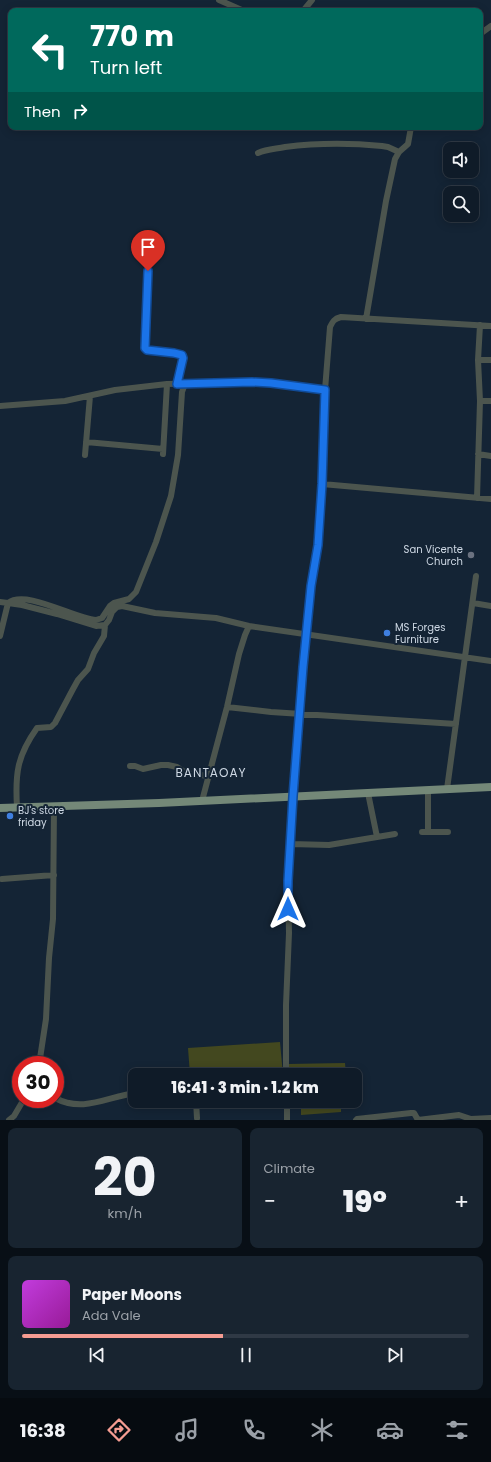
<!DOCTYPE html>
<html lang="en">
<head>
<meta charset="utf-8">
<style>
  :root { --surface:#0f1b28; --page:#182430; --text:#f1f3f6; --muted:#9ba1a8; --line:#2f3945; --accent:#f59c92 }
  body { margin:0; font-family:Poppins,sans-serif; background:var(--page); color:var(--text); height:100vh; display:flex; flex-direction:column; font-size:15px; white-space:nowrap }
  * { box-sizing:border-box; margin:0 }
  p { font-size:13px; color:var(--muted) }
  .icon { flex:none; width:22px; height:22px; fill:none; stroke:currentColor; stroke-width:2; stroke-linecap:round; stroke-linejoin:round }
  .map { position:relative; height:1120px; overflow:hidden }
  .details { display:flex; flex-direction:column; gap:8px; padding:8px; background:#080f16; flex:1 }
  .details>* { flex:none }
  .banner { position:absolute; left:8px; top:8px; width:475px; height:122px; border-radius:8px; box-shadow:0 2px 10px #0003,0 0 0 1px var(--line); background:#00695c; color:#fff; overflow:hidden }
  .controls { position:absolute; left:443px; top:142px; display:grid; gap:8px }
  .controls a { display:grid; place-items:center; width:36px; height:36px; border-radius:8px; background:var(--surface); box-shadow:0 2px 10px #0003,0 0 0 1px var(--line); font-size:20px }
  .speed { position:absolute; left:12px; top:1056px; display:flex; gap:8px; font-size:20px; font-weight:700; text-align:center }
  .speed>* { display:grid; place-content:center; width:52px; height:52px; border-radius:50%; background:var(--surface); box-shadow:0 2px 10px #0003,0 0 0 1px var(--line); line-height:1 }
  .speed .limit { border:6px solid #d22; background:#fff; color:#111 }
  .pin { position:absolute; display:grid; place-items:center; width:34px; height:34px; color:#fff; margin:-41px -17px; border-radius:50% 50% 50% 0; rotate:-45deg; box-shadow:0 0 4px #0007 }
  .pin .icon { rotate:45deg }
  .me { position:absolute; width:44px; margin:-22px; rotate:0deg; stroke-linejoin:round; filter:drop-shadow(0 0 3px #0008) }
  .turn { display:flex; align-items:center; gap:14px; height:84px; padding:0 16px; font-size:18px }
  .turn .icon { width:52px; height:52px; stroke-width:2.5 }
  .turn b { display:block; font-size:28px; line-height:34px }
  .then { display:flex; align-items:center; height:38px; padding:0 16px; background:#0003; gap:8px; font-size:15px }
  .big { font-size:30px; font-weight:800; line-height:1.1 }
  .details .card { flex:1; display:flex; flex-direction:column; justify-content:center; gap:6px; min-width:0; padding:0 14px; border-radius:8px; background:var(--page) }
  .details .dial { align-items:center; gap:0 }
  .dial b { font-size:52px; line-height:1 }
  .song { display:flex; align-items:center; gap:12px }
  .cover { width:48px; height:48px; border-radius:6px; background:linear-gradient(135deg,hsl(290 70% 55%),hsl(300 70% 35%)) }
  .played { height:4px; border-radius:2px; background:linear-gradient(90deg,var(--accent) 45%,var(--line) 45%) }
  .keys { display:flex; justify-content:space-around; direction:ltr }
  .heat { display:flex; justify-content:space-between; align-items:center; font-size:22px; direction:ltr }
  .details .tiles { flex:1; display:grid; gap:8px; grid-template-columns:1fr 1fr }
  .card:last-child { grid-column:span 2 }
  .trip { position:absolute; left:128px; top:1068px; width:234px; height:40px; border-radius:8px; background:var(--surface); box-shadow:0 2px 10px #0003,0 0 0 1px var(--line); font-weight:800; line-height:40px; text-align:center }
  .menu { display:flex; height:64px; justify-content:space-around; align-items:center; background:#060b10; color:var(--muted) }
  .menu .icon { width:28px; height:28px }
  .menu .selected { color:var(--accent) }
  .menu b { font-size:18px; color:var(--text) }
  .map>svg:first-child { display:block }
  .green { fill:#43481f }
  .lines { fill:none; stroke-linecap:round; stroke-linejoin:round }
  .minor { stroke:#4c554e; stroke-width:6 }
  .major { stroke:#748878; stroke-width:8 }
  .route-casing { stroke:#114b97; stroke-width:10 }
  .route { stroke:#1a73e8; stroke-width:7 }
  .worship-dot { fill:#6b7280; stroke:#142435; stroke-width:1.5 }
  .shop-dot { fill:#3f7fe0; stroke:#142435; stroke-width:1.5 }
  .labels { text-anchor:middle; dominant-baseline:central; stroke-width:4; stroke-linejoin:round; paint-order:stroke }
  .poi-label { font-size:10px; fill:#ced8e4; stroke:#142435; text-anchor:start }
  .quarter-label { font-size:12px; letter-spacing:1px; fill:#ced8e4; stroke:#142435 }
</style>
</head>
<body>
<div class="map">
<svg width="491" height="1120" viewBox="0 0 491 1120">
  <rect width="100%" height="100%" fill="#142435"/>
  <path class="green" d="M280,1042L283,1075H190L188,1048Z
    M345,1063L346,1075H288V1064Z
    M301,1101H341V1112L301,1115Z"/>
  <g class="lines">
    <path class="minor" d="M219,0L244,11
      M303,11L312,0
      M480,34L491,26
      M258,153C267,149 276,149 285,147C317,143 350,143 382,146L388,147L399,152
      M148,271L144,347L147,350L174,353L182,355L183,358L177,384
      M366,319L386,201L395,159L399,152L408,144L411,127
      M478,360H491
      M480,401H491
      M0,406L65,401L115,390L167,384L252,382L271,383L325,390
      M86,442L163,449
      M163,454L167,384
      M478,454L491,456
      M85,455L90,396
      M322,484L491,499
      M477,498L480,401L478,360L480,325
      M0,602L8,603L0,636
      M8,603L22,605L57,614L96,626L105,625L109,620L112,612L117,607L122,606L155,613L216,618L249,626L491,661
      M8,603C26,589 75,619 96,620L102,618L110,606L114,603L129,599L136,592L156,542L171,496L178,455L182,392L185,384
      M473,603L491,606
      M227,707L271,712L456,724
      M130,766H135L143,769L161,765H168L177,767L186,773L208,776
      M447,789L476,576
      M368,793L377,837
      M202,801L227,707L239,654L245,635L249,626
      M17,807C15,774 17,756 37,728L51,727L55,723L73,689L78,680L88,669L94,653L104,636L105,625
      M422,832H448
      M428,832V790
      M291,844L329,845L395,834
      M2,879L54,875
      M39,1065L46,1019L49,958L53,919L54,806
      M286,1075V1005L289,933L288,881L293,796L303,667L311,586L318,545L322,484L325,390L330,327C333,321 334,319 341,317L491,326
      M55,1098C83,1113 107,1097 135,1093
      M196,1101L197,1118
      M287,1101V1120
      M9,1120L14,1116L24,1099
      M356,1120L357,1119L411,1113H414L418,1120L459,1115L471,1119L491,1118"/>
    <path class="major" d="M0,808L159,803L491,787"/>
  </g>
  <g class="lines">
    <g class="route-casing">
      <path id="route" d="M148,271L145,348L147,350L174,353L182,355L183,358L177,384L252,382L271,383L325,390L322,484L318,545L311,586L303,667L293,796L288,881V909"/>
    </g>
    <use href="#route" class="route"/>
  </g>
  <circle class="worship-dot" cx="471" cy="555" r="4"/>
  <g class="shop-dot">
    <circle cx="387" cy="633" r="4"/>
    <circle cx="10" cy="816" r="4"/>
  </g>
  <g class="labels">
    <g class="poi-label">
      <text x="463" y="549" text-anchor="end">San Vicente<tspan x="463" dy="12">Church</tspan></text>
      <text x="395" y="627">MS Forges<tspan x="395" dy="12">Furniture</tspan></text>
      <text x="18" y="810">BJ's store<tspan x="18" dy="12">friday</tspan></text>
    </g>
    <g class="quarter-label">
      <text x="211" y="772">BANTAOAY</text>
    </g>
  </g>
</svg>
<div class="controls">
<a><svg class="icon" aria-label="sound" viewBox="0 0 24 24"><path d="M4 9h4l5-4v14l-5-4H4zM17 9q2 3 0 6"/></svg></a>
<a><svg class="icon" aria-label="search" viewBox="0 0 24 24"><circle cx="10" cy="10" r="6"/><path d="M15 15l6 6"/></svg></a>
</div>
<div class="speed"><div class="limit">30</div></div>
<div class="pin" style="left:148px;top:271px;background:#d93025"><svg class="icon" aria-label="arrive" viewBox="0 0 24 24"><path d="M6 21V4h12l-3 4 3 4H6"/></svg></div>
<svg class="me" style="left:288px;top:909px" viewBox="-20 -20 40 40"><path d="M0-17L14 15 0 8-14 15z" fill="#1a73e8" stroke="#fff" stroke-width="4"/></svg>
<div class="trip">16:41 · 3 min · 1.2 km</div>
<div class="banner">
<div class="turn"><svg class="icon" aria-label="left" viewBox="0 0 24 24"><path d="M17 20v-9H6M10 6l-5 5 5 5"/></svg><div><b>770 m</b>Turn left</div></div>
<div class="then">Then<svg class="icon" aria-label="right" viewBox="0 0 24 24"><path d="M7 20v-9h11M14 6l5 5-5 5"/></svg></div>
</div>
</div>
<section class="details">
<div class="tiles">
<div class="card dial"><b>20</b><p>km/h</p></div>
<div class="card"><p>Climate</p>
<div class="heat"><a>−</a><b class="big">19°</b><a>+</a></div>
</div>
<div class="card">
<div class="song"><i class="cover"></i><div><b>Paper Moons</b><p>Ada Vale</p></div></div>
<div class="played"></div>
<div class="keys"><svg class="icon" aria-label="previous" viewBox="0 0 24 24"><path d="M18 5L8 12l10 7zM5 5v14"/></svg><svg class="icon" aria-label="pause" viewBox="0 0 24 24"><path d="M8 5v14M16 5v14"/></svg><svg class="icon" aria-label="next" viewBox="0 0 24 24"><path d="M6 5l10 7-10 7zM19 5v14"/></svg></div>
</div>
</div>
</section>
<nav class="menu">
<b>16:38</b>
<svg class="icon selected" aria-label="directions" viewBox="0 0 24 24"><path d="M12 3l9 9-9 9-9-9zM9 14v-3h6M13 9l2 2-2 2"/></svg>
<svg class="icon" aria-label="music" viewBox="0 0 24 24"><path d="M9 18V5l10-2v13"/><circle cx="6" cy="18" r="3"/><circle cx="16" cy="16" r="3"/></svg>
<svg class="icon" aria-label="phone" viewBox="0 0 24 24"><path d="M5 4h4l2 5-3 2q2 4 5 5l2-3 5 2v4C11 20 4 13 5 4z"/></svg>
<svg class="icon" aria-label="climate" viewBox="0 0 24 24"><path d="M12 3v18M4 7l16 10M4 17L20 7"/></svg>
<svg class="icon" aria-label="car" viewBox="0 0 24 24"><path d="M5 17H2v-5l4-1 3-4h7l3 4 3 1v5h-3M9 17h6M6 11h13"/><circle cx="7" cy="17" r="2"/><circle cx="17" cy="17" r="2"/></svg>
<svg class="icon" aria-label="filters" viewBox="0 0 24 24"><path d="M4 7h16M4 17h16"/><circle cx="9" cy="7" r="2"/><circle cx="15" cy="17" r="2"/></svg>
</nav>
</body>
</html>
